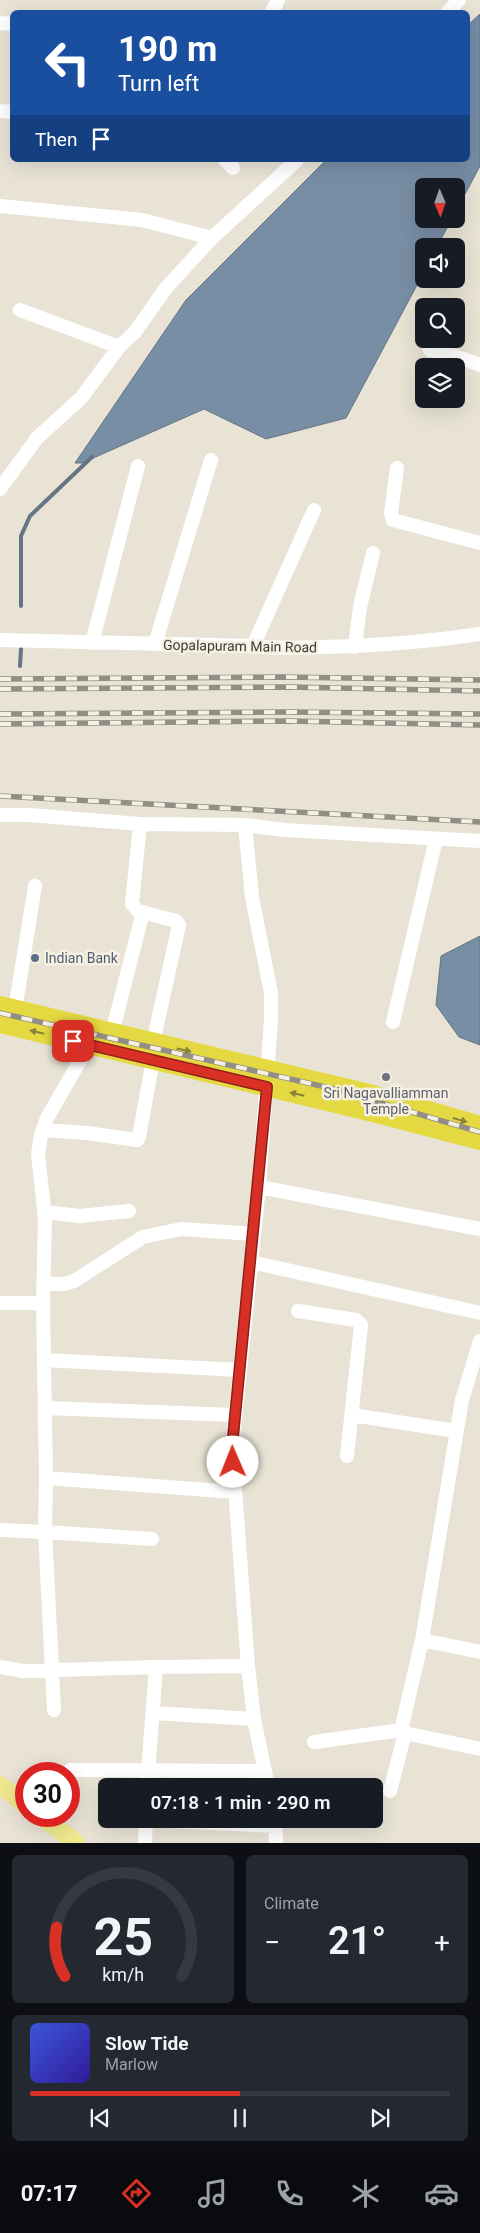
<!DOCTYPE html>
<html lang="en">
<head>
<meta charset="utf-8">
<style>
  :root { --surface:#171b24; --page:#242831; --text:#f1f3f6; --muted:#9ea1a6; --line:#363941; --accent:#d93025 }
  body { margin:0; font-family:Roboto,sans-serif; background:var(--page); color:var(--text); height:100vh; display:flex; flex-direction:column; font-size:19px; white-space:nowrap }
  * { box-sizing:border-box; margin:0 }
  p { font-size:16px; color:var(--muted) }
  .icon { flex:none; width:28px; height:28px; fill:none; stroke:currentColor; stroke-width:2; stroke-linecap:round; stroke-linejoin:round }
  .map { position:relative; height:1843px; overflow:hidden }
  .panel { display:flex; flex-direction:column; gap:12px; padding:12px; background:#0d0f14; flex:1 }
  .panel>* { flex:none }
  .hud { position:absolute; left:10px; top:10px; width:460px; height:152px; border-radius:8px; box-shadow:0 5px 20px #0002; background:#1a4fa0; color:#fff; overflow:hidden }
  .needle { width:32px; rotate:178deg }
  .controls { position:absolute; left:415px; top:178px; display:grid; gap:10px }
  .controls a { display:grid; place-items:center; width:50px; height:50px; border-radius:8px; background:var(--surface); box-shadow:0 5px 20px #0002; font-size:25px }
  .speed { position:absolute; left:15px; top:1762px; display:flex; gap:10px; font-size:25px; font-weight:700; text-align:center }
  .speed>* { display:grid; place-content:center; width:65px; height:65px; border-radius:50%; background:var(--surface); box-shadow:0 5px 20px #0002; line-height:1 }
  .speed .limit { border:8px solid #d22; background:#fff; color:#111 }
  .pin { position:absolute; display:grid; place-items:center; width:42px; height:42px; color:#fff; margin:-21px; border-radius:10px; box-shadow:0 2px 8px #0006 }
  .me { position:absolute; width:55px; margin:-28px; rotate:359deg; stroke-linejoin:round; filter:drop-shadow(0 0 4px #0008) }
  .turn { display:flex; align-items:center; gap:18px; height:105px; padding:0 25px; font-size:22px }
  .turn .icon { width:65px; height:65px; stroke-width:2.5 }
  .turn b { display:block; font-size:35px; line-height:42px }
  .then { display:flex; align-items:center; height:48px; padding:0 25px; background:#0003; gap:10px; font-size:19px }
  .big { font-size:38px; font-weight:600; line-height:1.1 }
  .panel .widget { flex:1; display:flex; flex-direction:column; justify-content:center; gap:8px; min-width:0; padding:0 18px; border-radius:8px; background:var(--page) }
  .panel .dial { align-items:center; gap:0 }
  .dial svg { height:130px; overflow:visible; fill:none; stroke:var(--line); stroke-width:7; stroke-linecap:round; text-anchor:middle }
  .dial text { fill:var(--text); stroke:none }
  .song { display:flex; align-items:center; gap:15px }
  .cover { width:60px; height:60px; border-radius:8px; background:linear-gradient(135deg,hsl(230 70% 55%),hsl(250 70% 35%)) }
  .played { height:5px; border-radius:2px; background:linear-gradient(90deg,var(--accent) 50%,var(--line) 50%) }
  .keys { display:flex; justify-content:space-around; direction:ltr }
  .heat { display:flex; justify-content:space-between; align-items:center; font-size:28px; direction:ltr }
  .panel .tiles { flex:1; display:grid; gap:12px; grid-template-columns:1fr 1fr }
  .widget:last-child { grid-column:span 2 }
  .trip { position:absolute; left:98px; top:1778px; width:285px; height:50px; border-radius:8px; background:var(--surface); box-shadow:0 5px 20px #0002; font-weight:600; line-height:50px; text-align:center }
  .dock { display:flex; height:80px; justify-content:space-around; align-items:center; background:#090b0e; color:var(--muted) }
  .dock .icon { width:35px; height:35px }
  .dock .on { color:var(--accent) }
  .dock b { font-size:22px; color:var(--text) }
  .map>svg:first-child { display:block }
  .water { fill:#788ea5; stroke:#667583 }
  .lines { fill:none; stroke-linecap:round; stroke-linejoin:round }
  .stream { stroke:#667583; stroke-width:4 }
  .minor { stroke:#fff; stroke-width:14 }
  .major { stroke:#efe88d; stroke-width:18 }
  .highway { stroke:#e4d941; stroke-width:20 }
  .rail-casing { stroke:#928e85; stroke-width:5.5 }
  .rail { stroke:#f6f0e2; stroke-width:4; stroke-dasharray:11; stroke-linecap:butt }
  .oneway { fill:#88823a }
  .route-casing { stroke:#8d1f18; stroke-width:12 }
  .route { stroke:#d93025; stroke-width:9 }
  .service-dot { fill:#5c6f8a; stroke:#f6f0e2; stroke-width:2 }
  .worship-dot { fill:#6b7280; stroke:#f6f0e2; stroke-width:2 }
  .labels { text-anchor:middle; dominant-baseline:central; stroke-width:5; stroke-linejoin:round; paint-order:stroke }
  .street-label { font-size:14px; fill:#3d3a35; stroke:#f6f0e2 }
  .service-label { font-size:14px; fill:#4e5e75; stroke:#f6f0e2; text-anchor:start }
  .worship-label { font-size:14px; fill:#5b616d; stroke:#f6f0e2 }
</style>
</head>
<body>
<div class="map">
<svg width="480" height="1843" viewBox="0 0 480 1843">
  <rect width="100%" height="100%" fill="#e8e3d5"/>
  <path class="water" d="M480,14V166L456,211V186H424V219H452L437,246H424V272L346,418L266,439L204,409L82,463H75L186,300L326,160H468V25Z
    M480,936V1045L459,1037L436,1005L441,956Z"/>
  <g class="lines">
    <path class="stream" d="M21,606V536L30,516L92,457
      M20,666L21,649"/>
    <path class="minor" d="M272,12L278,0
      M448,12L459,0
      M0,23L12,24
      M0,111L12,112
      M225,160L233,168
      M0,206L142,220L212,238L297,160
      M20,310L119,347
      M430,350L458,357L480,365
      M397,468L391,513L393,520L480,543
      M0,489L37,438L81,398L119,347L135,332L166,288L212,238
      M0,640L253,646C276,649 299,648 322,647C375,646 428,642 480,634
      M92,643L138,466
      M155,644L211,460
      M253,646L314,510
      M355,647L360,607L373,553
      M0,815H29L140,824L245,825L285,830L480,841
      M140,824L132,904L138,911L176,921L179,925L153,1043
      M245,825L252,897L271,993V1020L259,1187L232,1447L248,1666L254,1719L268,1786
      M15,1010L35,886
      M393,1022L436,839
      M112,1033L143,912
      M89,1045L47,1118L41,1135L38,1154L45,1218L43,1303L46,1478L235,1492
      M43,1130L87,1133L137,1140L139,1137L153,1060
      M259,1187L480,1229
      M45,1212L80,1216L129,1211
      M251,1262L480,1313
      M43,1284H64L74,1281L143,1237L181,1229L254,1234
      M0,1303H43
      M298,1311L356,1320L361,1325L347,1456
      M480,1341L462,1400L422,1640L402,1726L405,1733L480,1749
      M44,1360L240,1370
      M45,1408L235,1415
      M352,1415L456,1431
      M0,1530L45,1532L46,1478
      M422,1640L480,1652
      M0,1667L23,1671L156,1667
      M54,1710L45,1532L152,1539
      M153,1713L254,1719
      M314,1742L402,1730
      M70,1770L265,1771
      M147,1786L156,1667L248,1666
      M390,1791L405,1733
      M275,1819L276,1843
      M146,1820L276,1826
      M145,1843L146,1819"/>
    <path class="major" d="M0,1785L26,1805
      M41,1816L76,1843"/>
    <path class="highway" d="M0,1006L373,1095L480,1126
      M0,1023L369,1111L480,1140"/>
    <g class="rail-casing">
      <path id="rail" d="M0,679L282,677L480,680
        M0,689L289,687L480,691
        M0,714L289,712L480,714
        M0,724L290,721L480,725
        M0,796L480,822
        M0,1013L330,1088L480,1132"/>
    </g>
    <use href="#rail" class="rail"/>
  </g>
  <defs><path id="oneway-solid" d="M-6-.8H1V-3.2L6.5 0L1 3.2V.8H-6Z" transform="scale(1.25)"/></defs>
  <g class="oneway">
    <use href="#oneway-solid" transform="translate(37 1032) rotate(-166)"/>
    <use href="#oneway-solid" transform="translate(184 1050) rotate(12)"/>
    <use href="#oneway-solid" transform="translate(297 1094) rotate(-167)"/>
    <use href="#oneway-solid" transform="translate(460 1120) rotate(16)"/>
  </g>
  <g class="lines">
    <g class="route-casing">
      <path id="route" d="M73,1041L267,1087L232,1447L233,1462"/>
    </g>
    <use href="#route" class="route"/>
  </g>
  <circle class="service-dot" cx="35" cy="958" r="5"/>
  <circle class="worship-dot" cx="386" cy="1077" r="5"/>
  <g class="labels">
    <g class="street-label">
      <text transform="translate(240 646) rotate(1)">Gopalapuram Main Road</text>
    </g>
    <g class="service-label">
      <text x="45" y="958">Indian Bank</text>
    </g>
    <g class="worship-label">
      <text x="386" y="1093">Sri Nagavalliamman<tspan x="386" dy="16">Temple</tspan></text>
    </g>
  </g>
</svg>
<div class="controls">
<a><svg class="needle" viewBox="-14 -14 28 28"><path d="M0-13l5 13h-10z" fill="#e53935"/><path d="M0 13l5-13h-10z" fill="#9ea1a6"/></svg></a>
<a><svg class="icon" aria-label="sound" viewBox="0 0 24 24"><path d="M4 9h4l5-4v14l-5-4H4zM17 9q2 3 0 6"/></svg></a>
<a><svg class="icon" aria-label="search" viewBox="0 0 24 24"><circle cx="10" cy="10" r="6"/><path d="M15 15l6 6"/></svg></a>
<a><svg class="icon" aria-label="layers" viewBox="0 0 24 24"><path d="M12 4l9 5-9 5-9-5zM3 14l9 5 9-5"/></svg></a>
</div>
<div class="speed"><div class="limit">30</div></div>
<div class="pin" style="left:73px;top:1041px;background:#d93025"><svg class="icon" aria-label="arrive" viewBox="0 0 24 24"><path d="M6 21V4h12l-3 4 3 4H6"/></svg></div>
<svg class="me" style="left:233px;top:1462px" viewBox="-20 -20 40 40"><circle r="19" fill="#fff"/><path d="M0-13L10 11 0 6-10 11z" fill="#d93025"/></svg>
<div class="trip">07:18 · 1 min · 290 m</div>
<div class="hud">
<div class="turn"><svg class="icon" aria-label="left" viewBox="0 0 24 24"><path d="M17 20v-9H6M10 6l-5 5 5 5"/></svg><div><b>190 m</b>Turn left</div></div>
<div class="then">Then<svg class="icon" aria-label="arrive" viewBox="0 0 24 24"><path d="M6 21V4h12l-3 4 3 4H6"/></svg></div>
</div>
</div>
<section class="panel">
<div class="tiles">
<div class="widget dial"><svg viewBox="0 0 100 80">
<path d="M14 69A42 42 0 1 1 86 69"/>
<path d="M14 69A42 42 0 0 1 9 39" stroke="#d93025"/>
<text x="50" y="56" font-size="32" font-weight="700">25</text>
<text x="50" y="72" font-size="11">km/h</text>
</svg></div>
<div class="widget"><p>Climate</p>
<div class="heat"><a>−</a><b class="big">21°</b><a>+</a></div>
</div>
<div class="widget">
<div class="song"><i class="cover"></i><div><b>Slow Tide</b><p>Marlow</p></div></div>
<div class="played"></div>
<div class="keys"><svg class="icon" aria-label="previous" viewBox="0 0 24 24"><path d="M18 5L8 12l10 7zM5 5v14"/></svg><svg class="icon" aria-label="pause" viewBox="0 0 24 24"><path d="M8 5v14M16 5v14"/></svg><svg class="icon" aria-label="next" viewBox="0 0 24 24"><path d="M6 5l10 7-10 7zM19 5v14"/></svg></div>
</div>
</div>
</section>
<nav class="dock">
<b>07:17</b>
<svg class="icon on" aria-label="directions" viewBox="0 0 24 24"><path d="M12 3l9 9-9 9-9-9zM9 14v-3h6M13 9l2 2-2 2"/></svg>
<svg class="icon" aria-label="music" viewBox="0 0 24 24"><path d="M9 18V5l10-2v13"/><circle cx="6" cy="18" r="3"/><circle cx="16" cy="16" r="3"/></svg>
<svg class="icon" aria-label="phone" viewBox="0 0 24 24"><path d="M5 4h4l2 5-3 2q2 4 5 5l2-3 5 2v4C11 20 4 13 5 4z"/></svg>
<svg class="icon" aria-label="climate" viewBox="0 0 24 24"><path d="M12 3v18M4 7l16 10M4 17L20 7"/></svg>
<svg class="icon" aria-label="car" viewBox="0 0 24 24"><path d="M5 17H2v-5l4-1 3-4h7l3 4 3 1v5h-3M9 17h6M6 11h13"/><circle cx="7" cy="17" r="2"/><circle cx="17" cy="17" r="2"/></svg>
</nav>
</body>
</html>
